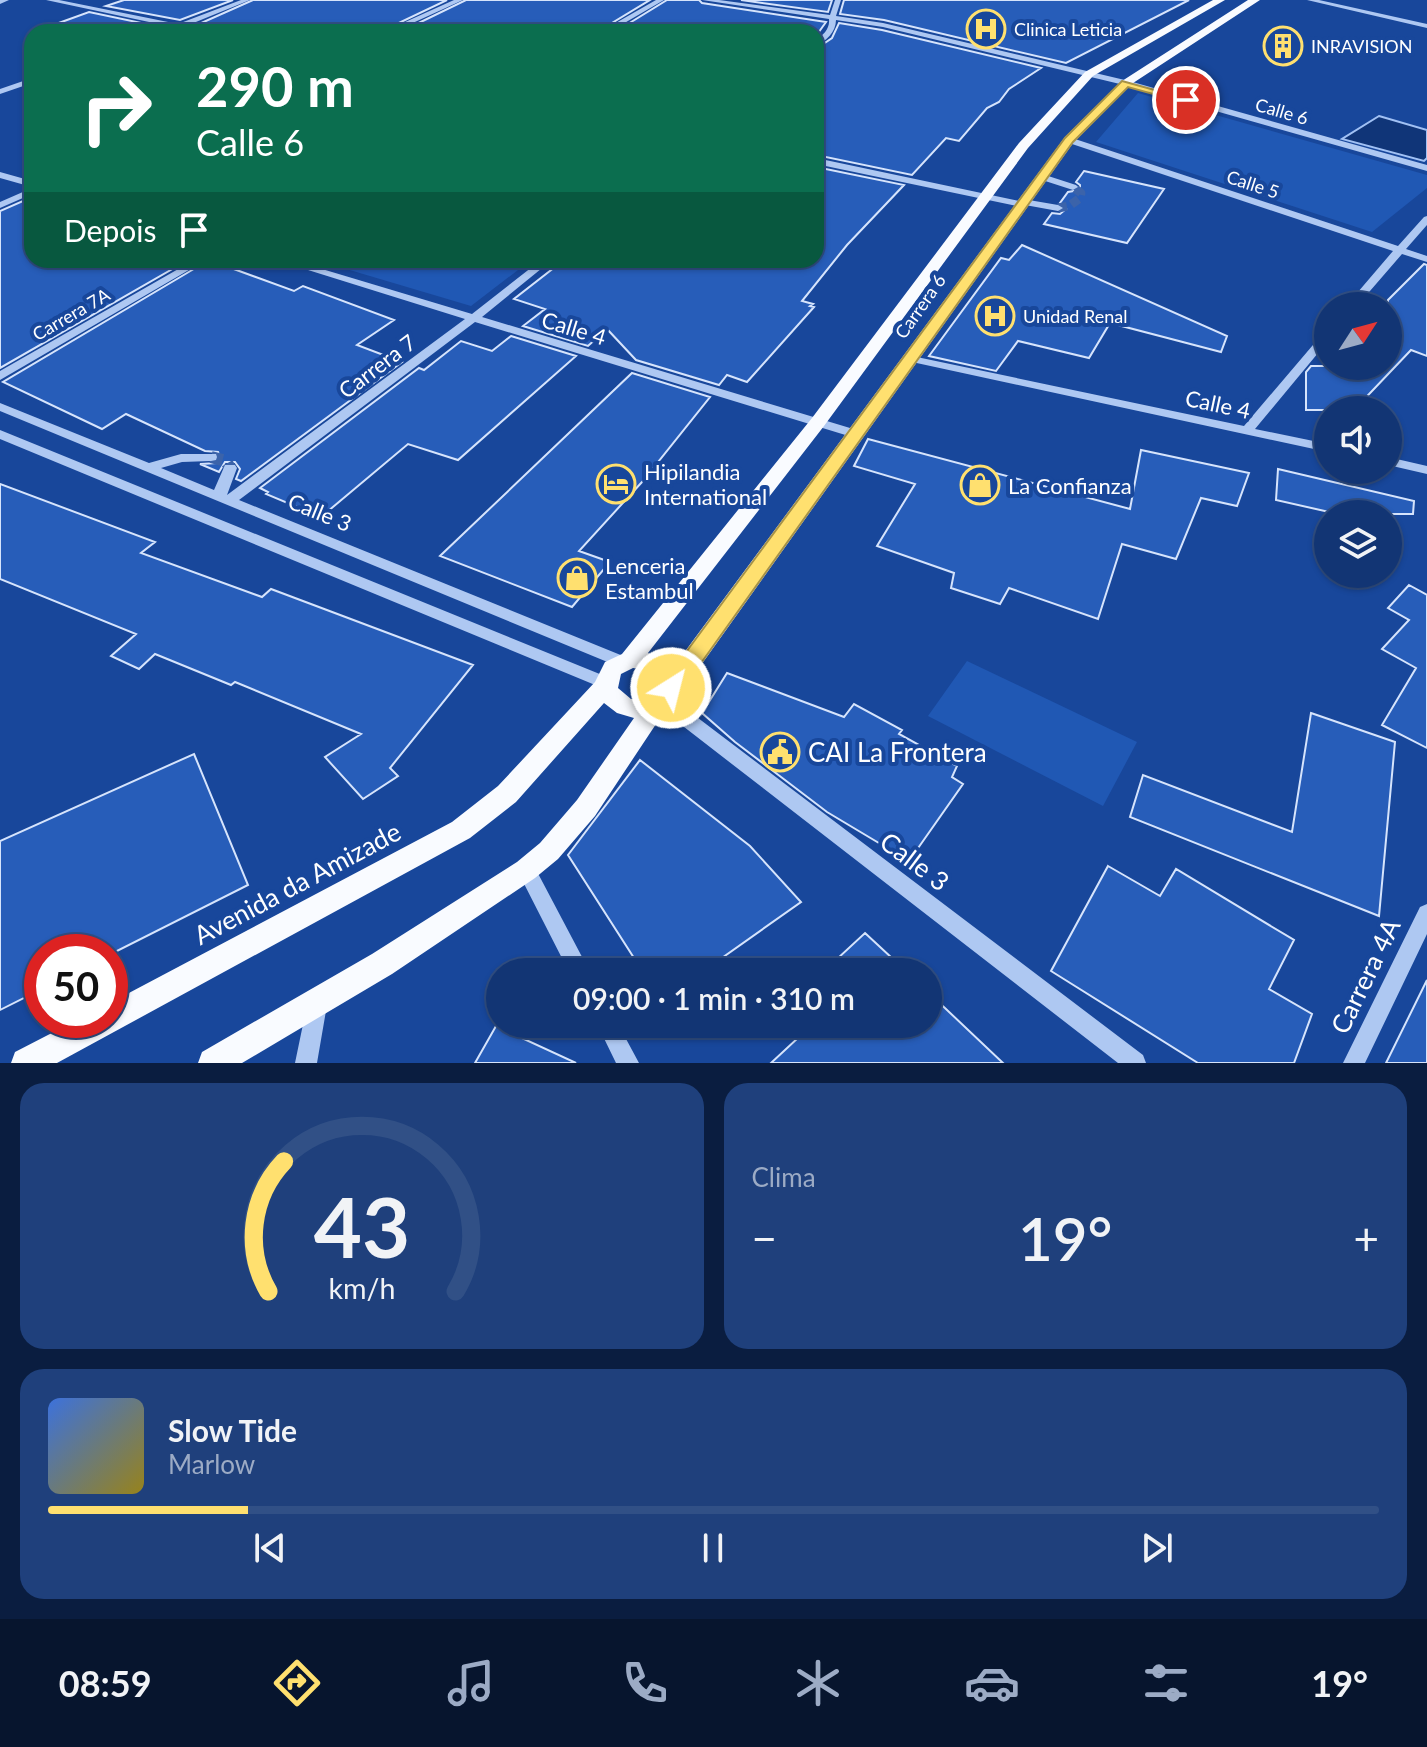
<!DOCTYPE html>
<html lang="pt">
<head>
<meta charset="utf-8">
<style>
  :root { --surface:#123574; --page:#1f407c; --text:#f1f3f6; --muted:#9cabc5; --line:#315086; --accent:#ffe06f }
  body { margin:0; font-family:Lato,sans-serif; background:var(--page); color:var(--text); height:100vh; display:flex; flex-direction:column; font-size:30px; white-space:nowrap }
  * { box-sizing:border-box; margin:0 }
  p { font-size:26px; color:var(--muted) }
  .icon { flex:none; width:44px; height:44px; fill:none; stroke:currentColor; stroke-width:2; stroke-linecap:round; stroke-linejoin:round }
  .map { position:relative; height:1063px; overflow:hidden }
  .sheet { display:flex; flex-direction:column; gap:20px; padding:20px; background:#0a1d40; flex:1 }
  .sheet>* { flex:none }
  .banner { position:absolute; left:24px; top:24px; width:800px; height:244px; border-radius:24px; box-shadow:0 2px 6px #0004,0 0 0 2px var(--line); background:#0b6e4f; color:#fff; overflow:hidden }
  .needle { width:52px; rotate:54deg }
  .tools { position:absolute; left:1314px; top:292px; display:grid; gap:16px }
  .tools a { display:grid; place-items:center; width:88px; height:88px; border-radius:50%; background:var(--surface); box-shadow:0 2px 6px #0004,0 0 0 2px var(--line); font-size:40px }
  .speed { position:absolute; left:24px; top:934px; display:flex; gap:16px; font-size:40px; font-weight:700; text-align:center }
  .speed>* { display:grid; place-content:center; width:104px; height:104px; border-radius:50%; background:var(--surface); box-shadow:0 2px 6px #0004,0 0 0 2px var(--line); line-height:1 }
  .speed .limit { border:12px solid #d22; background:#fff; color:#111 }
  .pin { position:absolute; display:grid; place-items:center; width:68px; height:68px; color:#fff; margin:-34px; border:4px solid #fff; border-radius:50%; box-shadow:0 2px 8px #0007 }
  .me { position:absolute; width:88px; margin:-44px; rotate:36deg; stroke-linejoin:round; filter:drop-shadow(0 0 6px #0008) }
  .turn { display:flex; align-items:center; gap:28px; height:168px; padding:0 40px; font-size:36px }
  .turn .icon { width:104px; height:104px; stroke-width:2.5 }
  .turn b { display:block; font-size:56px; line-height:68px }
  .then { display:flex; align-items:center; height:76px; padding:0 40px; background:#0003; gap:16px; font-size:30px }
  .big { font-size:60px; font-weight:600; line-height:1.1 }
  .sheet .widget { flex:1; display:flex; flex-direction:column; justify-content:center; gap:12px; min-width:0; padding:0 28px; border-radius:24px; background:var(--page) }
  .sheet .dial { align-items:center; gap:0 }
  .dial svg { height:208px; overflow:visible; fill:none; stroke:var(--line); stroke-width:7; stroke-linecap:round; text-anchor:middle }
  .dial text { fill:var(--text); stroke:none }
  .song { display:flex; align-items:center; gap:24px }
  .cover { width:96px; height:96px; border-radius:12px; background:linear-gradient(135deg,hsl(220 70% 55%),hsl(50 70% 35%)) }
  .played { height:8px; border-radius:4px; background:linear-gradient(90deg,var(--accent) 15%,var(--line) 15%) }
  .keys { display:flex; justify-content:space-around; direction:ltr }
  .heat { display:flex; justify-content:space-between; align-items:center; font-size:44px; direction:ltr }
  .sheet .tiles { flex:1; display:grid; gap:20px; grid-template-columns:1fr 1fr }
  .widget:last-child { grid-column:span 2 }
  .trip { position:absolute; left:486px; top:958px; width:456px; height:80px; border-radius:40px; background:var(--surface); box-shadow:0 2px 6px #0004,0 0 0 2px var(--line); font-weight:600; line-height:80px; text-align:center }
  .dock { display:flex; height:128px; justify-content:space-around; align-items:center; background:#07152e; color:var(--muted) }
  .dock .icon { width:56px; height:56px }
  .dock .selected { color:var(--accent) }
  .dock b { font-size:36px; color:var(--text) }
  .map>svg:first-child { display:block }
  .green { fill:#2058b4 }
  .water { fill:#103578; stroke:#a1c1f4; stroke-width:2 }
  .building { fill:#275db9; stroke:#d6e4fc; stroke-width:2 }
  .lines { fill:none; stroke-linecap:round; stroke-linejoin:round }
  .minor-tunnel-far1 { stroke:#3b63aa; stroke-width:9; stroke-dasharray:9 5; stroke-linecap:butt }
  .minor-tunnel { stroke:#3b63aa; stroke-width:12; stroke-dasharray:12 6; stroke-linecap:butt }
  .minor { fill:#aec8f2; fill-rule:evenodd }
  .major { fill:#f9fbff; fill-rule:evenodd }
  .route { fill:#ffe06f; stroke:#a69248; stroke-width:2 }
  .labels { text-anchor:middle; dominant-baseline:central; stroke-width:8; stroke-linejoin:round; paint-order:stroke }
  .far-poi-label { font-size:18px; fill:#fff; stroke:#18479b; text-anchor:start }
  .far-street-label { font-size:18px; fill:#fff; stroke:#18479b }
  .street-label { font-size:22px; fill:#fff; stroke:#18479b }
  .poi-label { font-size:22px; fill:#fff; stroke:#18479b; text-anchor:start }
  .near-poi-label { font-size:26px; fill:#fff; stroke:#18479b; text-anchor:start }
  .near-street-label { font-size:26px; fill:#fff; stroke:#18479b }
</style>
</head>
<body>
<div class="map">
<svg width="1427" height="1063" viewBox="0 0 1427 1063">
  <rect width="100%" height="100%" fill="#18479b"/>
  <path class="green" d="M1138,93L1427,175V188L1372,232L1096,142Z
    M316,260H531L471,306Z
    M967,661L1137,742L1103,806L928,716Z"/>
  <path class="water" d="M1379,116L1427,130V158L1424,161L1342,139Z"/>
  <path class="building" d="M124,0H233L180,20L106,6Z
    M253,0H447L380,32H234L199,24Z
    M466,0H650L597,32H400Z
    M667,0H699L702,3L826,22L816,36V32H615Z
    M741,0H832L828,12Z
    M844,0H1189L1066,63L884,20L840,14Z
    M89,12L151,25L134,32H46L45,28Z
    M839,23L882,30L1041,68L1009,89L999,102L987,108L959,141L946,138L912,175L816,155V49L832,38Z
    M816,167L904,185L847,245L802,301L813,304L810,306L814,307L747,382L727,375L719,385L636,360L607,329L588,346L523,326L545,309L514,299L564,260H816Z
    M1084,171L1164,189L1127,243L1044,224L1052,213L1060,214L1066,209L1060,203L1068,192L1080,190V185L1076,182Z
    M32,197V260H188L0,368V211Z
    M1022,245L1227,336L1221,352L1110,323L1089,358L1018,341L996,371L929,356L1001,258L1009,260Z
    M209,260L294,291L303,286L394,320L357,345L402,362L241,481L236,479L240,469L235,462H225L219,472L200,464L217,463L220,458L218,452L205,451L126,414L102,429L3,382Z
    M1424,264L1427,265V356L1411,350L1354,410H1306V372L1311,366H1388V300Z
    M511,336L576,356L458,460L408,444L321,517L266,494L268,492L260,488L419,368L424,370L461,341L492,351Z
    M632,373L710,397L642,482L579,551L610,562L572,607L440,556Z
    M868,439L1130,509L1141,450L1249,473L1237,506L1201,498L1176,559L1122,544L1098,619L1009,588L1000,604L951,588L954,573L877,546L915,484L854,466Z
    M1278,469L1414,501L1413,514H1338L1276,500Z
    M0,484L155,542L141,553L262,597L271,589L473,665L390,768L398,776L363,799L325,757L361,734L235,682L231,685L155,654L139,669L111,656L136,634L0,579Z
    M1409,585L1427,595V748L1382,725L1416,668L1382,649L1409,620L1388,608Z
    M727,673L844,717L854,704L902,730L899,734L957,766L952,777L963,784L909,861L827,812L735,742L702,713Z
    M1311,713L1395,742L1379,916L1130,817L1143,775L1292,832Z
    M194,754L248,885L115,952H42V989L0,1010V841Z
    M640,760L750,846L801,902L702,972H643L568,855Z
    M1108,866L1160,896L1176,869L1294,940L1269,989L1312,1014L1294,1063H1198L1051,971Z
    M865,933L907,972H823Z
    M1427,980V1063H1386Z
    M928,992L1003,1063H771L813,1024H928Z
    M496,1026L576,1063H475Z"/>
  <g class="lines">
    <path class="minor-tunnel-far1" d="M1058,208L1069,206L1080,198L1081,193L1073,187"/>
    <path class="minor-tunnel" d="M211,457L226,461L230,468"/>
    <path class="minor" d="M0,0H9L0,4Z
      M46,0H59L178,24L241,0H250L186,26L210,32H196Z
      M454,0H463L393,32H383Z
      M656,0H664L609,32H600Z
      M702,0H719L830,15L835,0H841L836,16L883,23L1129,81L1427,165V171L1124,85L883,27L836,20C836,32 826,41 816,46V40C823,35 830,29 829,19Z
      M1307,0H1319L1427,24V28Z
      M32,78V83L0,94V89Z
      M1066,138H1072L1398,246L1424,217L1427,216V225L1406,249L1427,256V262L1402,254L1357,306H1346L1393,251L1066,142Z
      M816,158L1019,201L1023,199L1058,205L1063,208L1058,211L1025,205L1021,207L816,164Z
      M0,172L32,181V187L0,178Z
      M1042,174L1076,185L1078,187L1073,190L1039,179L1037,177Z
      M32,188V194L0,208V202Z
      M194,260H206L0,380V371Z
      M276,260H292L472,314L541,260H552L482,317L860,431L862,434L860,437H852L475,322L239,500L628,658L630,662L628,666L622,668L0,411V403L149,463L181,454H216L217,457L216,460L211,461L182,462L161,468L214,490L225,465H235L237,468L227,495L465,319Z
      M1328,331V341L1255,429L1328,444V452L912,362L906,359L912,356L1244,426L1324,332Z
      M0,430L612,679L614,683L612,687L606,689L600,687L0,439Z
      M1388,457L1427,466V474L1388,465Z
      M663,695L669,696L1143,1055L1146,1063H1118L657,706L655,701L657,696Z
      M526,862L533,864L590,972H569L517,870L519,864Z
      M1427,904V934L1365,1063H1343L1420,907Z
      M317,995L324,998L327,1005L317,1063H295L307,1005L310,998Z
      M597,1024H618L639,1063H616Z"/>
    <path class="major" d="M1213,0H1225L1093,76L1028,148L824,426L648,653L675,665L1065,137L1122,81L1248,0H1260L1130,85L1073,143L674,703L664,712L595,816L558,859L535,878L392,974L242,1063H198L202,1052L372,954L517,862L540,843L577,800L634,718L617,713L604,703L516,802L470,838L57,1063H11L15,1052L77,1020H110V1003L452,822L498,786L595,682L605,662L622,654L812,418L1019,143L1085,72ZM633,668L648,670L660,678L658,691L646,699H631L618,688L621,674Z"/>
  </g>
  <path class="route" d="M1122,81L1191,100L1186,103L1128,87L1073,142L679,694H664L661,688L664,682L1065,138Z"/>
  <defs>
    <g id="hospital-ring" transform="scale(2)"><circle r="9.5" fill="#18479b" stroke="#ffe06f" stroke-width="1.5"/><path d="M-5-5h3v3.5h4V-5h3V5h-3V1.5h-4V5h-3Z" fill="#ffe06f"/></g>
    <g id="building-ring" transform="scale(2)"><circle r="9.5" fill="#18479b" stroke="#ffe06f" stroke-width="1.5"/><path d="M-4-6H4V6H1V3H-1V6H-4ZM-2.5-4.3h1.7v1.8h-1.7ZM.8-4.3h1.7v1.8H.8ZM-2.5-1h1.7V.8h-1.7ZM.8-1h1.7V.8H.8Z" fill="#ffe06f"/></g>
    <g id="hotel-ring" transform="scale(2)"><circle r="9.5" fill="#18479b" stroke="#ffe06f" stroke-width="1.5"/><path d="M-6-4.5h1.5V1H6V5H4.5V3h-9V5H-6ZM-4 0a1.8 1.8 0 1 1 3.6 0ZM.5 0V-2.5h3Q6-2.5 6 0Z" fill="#ffe06f"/></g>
    <g id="shop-ring" transform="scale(2)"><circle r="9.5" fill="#18479b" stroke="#ffe06f" stroke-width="1.5"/><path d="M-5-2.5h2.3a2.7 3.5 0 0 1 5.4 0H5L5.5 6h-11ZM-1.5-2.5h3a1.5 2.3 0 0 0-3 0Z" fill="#ffe06f"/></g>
    <g id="civic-ring" transform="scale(2)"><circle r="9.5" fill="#18479b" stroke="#ffe06f" stroke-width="1.5"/><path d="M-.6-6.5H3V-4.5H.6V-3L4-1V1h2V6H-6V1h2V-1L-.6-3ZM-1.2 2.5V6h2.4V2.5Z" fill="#ffe06f"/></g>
  </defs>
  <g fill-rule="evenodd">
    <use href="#hospital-ring" x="986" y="29"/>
    <use href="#building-ring" x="1283" y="46"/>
    <use href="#hospital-ring" x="995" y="316"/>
    <use href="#hotel-ring" x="616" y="484"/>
    <use href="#shop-ring" x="980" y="485"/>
    <use href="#shop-ring" x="577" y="578"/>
    <use href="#civic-ring" x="780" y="752"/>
  </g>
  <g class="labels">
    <g class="far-poi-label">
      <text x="1014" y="29">Clinica Leticia</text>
      <text x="1311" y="46">INRAVISION</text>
      <text x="1023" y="316">Unidad Renal</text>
    </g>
    <g class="far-street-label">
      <text transform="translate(1282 111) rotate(16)">Calle 6</text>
      <text transform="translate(1253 184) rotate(18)">Calle 5</text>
      <text transform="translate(920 306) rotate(-55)">Carrera 6</text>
      <text transform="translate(71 314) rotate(-30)">Carrera 7A</text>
    </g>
    <g class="street-label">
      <text transform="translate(574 328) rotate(17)">Calle 4</text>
      <text transform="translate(377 366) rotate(-37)">Carrera 7</text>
      <text transform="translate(1218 404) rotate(12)">Calle 4</text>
      <text transform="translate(320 512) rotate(22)">Calle 3</text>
    </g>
    <g class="poi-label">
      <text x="644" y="471">Hipilandia<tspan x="644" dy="25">International</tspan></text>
      <text x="1008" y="485">La Confianza</text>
      <text x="605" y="565">Lenceria<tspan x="605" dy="25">Estambul</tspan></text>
    </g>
    <g class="near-poi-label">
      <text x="808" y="752">CAI La Frontera</text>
    </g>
    <g class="near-street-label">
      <text transform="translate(915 861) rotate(37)">Calle 3</text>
      <text transform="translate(297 883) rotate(-28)">Avenida da Amizade</text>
      <text transform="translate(1365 976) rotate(-64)">Carrera 4A</text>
    </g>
  </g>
</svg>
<div class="tools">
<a><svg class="needle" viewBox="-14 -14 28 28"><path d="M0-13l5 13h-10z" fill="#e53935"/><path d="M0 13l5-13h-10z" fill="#9cabc5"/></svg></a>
<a><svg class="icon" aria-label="sound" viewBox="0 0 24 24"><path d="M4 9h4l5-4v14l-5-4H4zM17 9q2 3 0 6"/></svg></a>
<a><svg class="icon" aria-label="layers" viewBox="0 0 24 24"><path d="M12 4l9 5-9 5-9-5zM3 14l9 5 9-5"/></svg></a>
</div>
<div class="speed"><div class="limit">50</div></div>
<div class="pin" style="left:1186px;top:100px;background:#d93025"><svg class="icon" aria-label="arrive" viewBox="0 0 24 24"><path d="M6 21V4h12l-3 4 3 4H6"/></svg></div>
<svg class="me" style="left:671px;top:688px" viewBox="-20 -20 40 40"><circle r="17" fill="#ffe06f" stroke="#fff" stroke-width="3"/><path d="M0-11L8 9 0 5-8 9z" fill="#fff"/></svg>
<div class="trip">09:00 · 1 min · 310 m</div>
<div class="banner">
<div class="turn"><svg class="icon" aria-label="right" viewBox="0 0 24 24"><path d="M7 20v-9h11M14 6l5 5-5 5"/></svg><div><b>290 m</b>Calle 6</div></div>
<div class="then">Depois<svg class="icon" aria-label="arrive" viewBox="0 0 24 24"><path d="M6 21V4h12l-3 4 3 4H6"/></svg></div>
</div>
</div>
<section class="sheet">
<div class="tiles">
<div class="widget dial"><svg viewBox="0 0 100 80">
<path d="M14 69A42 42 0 1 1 86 69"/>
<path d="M14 69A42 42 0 0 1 20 19" stroke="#ffe06f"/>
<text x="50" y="56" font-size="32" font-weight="700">43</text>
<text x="50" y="72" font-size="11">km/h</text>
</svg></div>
<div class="widget"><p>Clima</p>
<div class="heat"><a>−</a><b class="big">19°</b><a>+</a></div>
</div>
<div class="widget">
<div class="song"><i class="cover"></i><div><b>Slow Tide</b><p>Marlow</p></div></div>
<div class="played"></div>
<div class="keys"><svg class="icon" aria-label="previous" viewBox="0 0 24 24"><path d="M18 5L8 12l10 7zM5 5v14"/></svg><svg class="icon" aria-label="pause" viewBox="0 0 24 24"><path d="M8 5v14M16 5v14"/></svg><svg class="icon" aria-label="next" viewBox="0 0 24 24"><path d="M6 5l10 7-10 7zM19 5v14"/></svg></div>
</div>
</div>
</section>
<nav class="dock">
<b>08:59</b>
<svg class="icon selected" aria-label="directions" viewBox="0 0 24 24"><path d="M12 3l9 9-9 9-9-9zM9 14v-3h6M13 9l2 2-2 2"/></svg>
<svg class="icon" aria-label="music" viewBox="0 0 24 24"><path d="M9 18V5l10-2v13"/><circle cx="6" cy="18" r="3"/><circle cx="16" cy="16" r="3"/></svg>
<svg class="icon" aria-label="phone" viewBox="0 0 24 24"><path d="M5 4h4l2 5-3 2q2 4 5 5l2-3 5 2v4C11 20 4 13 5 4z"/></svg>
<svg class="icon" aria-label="climate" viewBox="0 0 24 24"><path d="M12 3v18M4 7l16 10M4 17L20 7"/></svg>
<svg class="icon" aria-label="car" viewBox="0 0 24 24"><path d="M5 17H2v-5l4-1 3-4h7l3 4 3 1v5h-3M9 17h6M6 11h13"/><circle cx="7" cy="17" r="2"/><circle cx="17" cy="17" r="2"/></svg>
<svg class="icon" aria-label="filters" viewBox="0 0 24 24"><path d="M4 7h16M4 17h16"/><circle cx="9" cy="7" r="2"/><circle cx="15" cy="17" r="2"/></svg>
<b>19°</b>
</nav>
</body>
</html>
